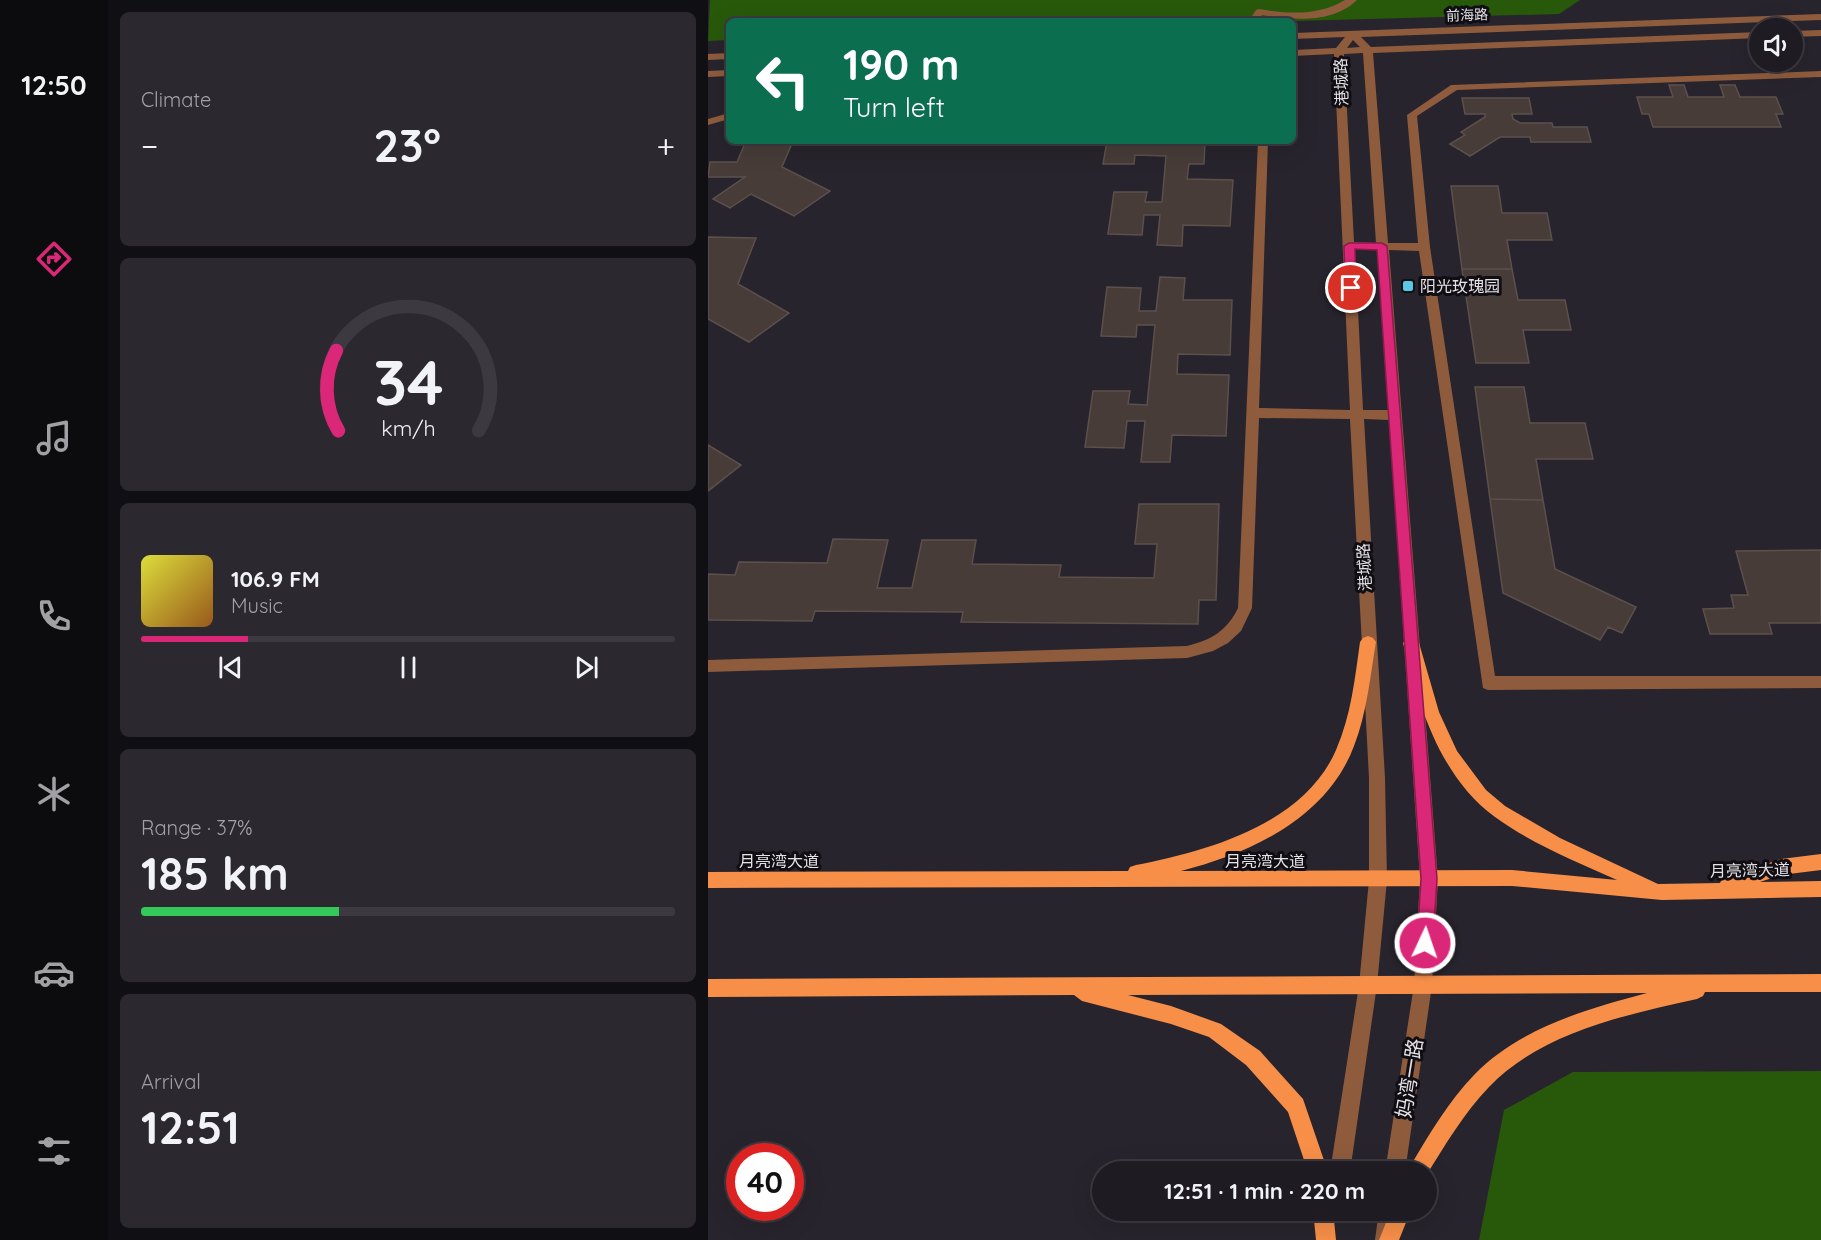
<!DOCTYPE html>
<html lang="en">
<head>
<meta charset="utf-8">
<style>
  :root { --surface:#1e1b22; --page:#2b282f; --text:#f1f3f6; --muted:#a1a1a5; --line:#3c3940; --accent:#db2777 }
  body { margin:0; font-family:Quicksand,"Noto Sans SC",sans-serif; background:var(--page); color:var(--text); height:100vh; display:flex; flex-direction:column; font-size:22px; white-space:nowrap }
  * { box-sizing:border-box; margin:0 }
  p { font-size:20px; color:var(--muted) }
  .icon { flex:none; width:33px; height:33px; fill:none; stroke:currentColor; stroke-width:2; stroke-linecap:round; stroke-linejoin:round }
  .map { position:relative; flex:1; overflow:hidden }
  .drawer { display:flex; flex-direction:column; gap:12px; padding:12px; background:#100f13; width:600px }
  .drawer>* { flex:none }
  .top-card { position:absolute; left:18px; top:18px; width:570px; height:126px; border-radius:9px; box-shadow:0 6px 24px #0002,0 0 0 2px var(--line); background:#0b6e4f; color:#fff; overflow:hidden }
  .fabs { position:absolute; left:1041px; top:18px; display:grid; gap:12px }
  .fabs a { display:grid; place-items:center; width:54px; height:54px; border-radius:50%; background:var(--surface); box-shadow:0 6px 24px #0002,0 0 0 2px var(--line); font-size:30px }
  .speed { position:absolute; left:18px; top:1143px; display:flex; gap:12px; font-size:30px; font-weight:700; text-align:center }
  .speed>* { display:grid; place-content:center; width:78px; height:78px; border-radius:50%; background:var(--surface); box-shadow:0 6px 24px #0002,0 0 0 2px var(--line); line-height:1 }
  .speed .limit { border:9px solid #d22; background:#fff; color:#111 }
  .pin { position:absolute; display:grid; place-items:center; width:51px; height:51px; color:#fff; margin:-26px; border:3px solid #fff; border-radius:50%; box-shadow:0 2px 6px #0007 }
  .me { position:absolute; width:66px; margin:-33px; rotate:3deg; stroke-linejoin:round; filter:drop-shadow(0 0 4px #0008) }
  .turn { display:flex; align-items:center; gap:21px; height:126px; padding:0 18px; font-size:27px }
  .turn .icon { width:78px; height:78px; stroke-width:2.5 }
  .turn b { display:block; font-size:42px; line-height:51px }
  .big { font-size:45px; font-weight:700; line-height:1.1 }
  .drawer .card { flex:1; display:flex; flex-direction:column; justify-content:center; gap:9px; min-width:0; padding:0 21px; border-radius:9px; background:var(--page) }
  .drawer .dial { align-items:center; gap:0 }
  .dial svg { height:156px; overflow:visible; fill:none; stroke:var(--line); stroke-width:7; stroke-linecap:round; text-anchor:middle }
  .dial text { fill:var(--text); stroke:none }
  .song { display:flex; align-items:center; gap:18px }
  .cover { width:72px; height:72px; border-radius:9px; background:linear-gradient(135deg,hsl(60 70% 55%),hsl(30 70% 35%)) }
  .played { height:6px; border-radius:3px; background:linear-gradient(90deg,var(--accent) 20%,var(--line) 20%) }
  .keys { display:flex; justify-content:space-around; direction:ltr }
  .heat { display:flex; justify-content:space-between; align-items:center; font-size:33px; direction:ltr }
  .charge { height:9px; border-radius:4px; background:linear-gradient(90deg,#34c759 37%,var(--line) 0) }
  .trip { position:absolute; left:384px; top:1161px; width:345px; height:60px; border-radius:30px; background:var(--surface); box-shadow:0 6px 24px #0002,0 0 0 2px var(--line); font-weight:700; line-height:60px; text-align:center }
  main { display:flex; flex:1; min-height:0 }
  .dock { display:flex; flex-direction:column; width:108px; justify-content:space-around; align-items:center; background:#0c0b0e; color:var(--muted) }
  .dock .icon { width:42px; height:42px }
  .dock .active { color:var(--accent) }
  .dock b { font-size:27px; color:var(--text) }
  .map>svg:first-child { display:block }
  .forest { fill:#28590b }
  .building { fill:#473c38; stroke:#5c504c; stroke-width:1.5 }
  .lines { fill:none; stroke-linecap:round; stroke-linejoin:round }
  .minor { fill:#8e5c3d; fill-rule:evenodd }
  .major { fill:#f78f49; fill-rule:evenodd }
  .route { fill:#db2777; stroke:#8e194d; stroke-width:1.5 }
  .poi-dot { fill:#59c8e4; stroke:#100e12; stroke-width:2 }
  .labels { text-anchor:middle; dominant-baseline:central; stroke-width:6; stroke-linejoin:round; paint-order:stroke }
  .far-street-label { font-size:14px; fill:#e4e1e7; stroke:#100e12 }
  .street-label { font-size:16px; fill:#e4e1e7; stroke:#100e12 }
  .poi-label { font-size:16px; fill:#e4e1e7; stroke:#100e12; text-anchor:start }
  .near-street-label { font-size:20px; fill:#e4e1e7; stroke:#100e12 }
</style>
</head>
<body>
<main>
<nav class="dock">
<b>12:50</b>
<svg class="icon active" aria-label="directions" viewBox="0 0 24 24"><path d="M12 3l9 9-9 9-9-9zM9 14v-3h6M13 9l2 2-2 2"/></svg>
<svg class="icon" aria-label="music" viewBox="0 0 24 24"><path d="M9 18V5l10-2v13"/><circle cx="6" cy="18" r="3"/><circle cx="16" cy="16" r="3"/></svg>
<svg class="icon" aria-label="phone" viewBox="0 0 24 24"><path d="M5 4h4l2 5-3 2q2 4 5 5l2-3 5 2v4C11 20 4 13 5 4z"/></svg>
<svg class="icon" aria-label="climate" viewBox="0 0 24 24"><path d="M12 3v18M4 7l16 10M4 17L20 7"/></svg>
<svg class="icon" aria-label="car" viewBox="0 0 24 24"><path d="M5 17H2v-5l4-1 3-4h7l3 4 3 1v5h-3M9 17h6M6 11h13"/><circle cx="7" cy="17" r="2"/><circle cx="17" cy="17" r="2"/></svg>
<svg class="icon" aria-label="filters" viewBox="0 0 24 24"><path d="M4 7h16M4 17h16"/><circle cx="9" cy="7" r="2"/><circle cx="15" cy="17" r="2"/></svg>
</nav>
<section class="drawer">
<div class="card"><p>Climate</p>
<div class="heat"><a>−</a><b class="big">23°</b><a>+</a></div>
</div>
<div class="card dial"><svg viewBox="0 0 100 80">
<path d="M14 69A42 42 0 1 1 86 69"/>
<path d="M14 69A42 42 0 0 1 13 28" stroke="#db2777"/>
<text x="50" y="56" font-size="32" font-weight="700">34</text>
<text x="50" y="72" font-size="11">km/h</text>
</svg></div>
<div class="card">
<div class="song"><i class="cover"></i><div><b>106.9 FM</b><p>Music</p></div></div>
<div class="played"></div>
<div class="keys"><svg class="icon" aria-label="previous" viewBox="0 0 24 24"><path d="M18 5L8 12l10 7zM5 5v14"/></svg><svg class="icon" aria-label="pause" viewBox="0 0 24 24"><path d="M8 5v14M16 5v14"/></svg><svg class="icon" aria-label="next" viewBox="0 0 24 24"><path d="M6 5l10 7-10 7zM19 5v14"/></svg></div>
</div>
<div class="card"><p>Range · 37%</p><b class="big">185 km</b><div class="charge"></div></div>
<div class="card"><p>Arrival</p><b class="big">12:51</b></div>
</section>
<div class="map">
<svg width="1113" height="1240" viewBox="0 0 1113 1240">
  <rect width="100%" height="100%" fill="#28242d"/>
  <path class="forest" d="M2,0H872L851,14L585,21H21V40L0,41Z
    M1113,1071V1240H771L796,1110L865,1072Z"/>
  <path class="building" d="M961,85H976L980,97H1016L1012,85H1027L1032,97H1068L1075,114H1068L1073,127H945L941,114H934L929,97H965Z
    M754,98H821L824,114H804L805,119L812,123H844L845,127H879L883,142H823L822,137H792L762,156L742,144L757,135L753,132L777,117V114H757Z
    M38,141H85L74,167L122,191L86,216L43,194L22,208L5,199L37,177H0L2,162H29Z
    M399,141H497L496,164H481L479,179L525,180L522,226L475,225L474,246L449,245L452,215H436L434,235L400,234L406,192H439L437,202H454L458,156L427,155L426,164H395Z
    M743,186H790L794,213H839L844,240H799L804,269H754Z
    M0,237L48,238L30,284L81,313L41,342L0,319Z
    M754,269H804L810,300H857L863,330H815L821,363H768Z
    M452,277L477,278L475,300H524L522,355L470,354L469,374L521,375L518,436L464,435L462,462H433L437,421H419L416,448L377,447L385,391H422L420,404L439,405L447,325H429L428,337L393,336L399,287L433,288L431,311H448Z
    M767,387H816L822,423H877L885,459H828L835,500L782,499Z
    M0,445L33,465L0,491Z
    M782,499L835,500L847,569L928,607L914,633L900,627L892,640L795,593Z
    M431,504H511L508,600H491L490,624L253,622L255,612L107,611L104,621L0,620V574L27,575L31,562L119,563L125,539L180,540L169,588H204L214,540H268L264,564L353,565L351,577L446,578L449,544H427Z
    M1113,550V623H1061L1064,634H1002L995,609L1026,608L1023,595H1040L1028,551Z"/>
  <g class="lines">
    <path class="minor" d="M637,0H649C624,24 585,20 554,15L551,21H541L548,10L551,9C582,14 610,16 637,0Z
      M1113,14V20L653,37L663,47L1052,32V38L665,53L680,243H710L699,115L743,85L1113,71V77L749,90L709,116L722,247L787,676H1113V688L780,690L775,688L711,251L681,250L730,879L724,985L697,1172H677L706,985L712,879L681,420L656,419L677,778L679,880L669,985L642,1172H622L651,985L661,880V778L642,419L551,418L544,608L533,631L520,643L505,651L479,658L0,672V660L479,646C503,640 519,631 530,608L550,141H560L551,408L642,410L626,54L585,56V50L628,48L637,37L585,39V33ZM645,40L652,47L639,48ZM655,53L668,243L646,242L636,54ZM647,250H669L680,410H655Z
      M1113,30V36L1084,37V31Z
      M21,53V59L0,60V54Z
      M21,70V76L0,77V71Z
      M21,113V119L0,125V119Z
      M671,1210H691L687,1240H667Z"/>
    <path class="major" d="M660,636L665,638L668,642C662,677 659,713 646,746C619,818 543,853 473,871L804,870L909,880C867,861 824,844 787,817C732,777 711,706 695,643L698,639L703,637L708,639L711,643L731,712L749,751L778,790L797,806L852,838L950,884L1012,883L1014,879L1073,859L1113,854V870L1073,875L1052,882L1113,881V897L954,900L804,886L0,888V872L420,871L422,867L428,865C500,851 596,824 628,750C643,716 647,678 652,642L655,638Z
      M1113,974V992H997L995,996L989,999C917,1015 834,1032 781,1087C756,1113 737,1145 718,1176V1172H700L703,1165C722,1133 741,1101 766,1075C811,1028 879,1009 939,993L420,995L463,1006L513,1024L552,1051L595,1099L620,1172H600L580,1112L538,1065L501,1037L463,1024L374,1001L366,995L0,997V979Z
      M605,1210H625L628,1240H608Z
      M683,1210H703L691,1240H671Z"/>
  </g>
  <path class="route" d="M641,243H674L679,246L729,879L725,943L723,948L717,950L711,948L709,943L713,879L669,250L647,249L648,288L643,292L637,288L636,246Z"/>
  <rect class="poi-dot" x="694" y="280" width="12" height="12" rx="3"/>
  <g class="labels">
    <g class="far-street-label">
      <text transform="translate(759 15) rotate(-2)">前海路</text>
    </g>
    <g class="street-label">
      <text transform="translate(633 82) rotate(-92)">港城路</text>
      <text transform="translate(656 567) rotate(-93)">港城路</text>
      <text x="71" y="861">月亮湾大道</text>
      <text x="557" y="861">月亮湾大道</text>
      <text transform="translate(1042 870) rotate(-1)">月亮湾大道</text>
    </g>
    <g class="poi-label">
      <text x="712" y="286">阳光玫瑰园</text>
    </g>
    <g class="near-street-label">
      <text transform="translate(701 1078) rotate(-81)">妈湾一路</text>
    </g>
  </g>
</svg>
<div class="fabs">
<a><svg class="icon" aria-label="sound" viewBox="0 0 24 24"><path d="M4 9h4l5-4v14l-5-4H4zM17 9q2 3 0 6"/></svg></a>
</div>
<div class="speed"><div class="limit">40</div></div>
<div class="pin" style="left:643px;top:288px;background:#d93025"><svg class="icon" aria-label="arrive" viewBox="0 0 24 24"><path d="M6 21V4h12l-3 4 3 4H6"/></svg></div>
<svg class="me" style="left:717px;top:943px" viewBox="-20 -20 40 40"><circle r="17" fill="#db2777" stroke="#fff" stroke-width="3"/><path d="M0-11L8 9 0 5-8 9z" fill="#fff"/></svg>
<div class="trip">12:51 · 1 min · 220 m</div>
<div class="top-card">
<div class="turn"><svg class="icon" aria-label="left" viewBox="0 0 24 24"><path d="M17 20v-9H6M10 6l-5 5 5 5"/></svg><div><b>190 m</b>Turn left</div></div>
</div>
</div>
</main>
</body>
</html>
